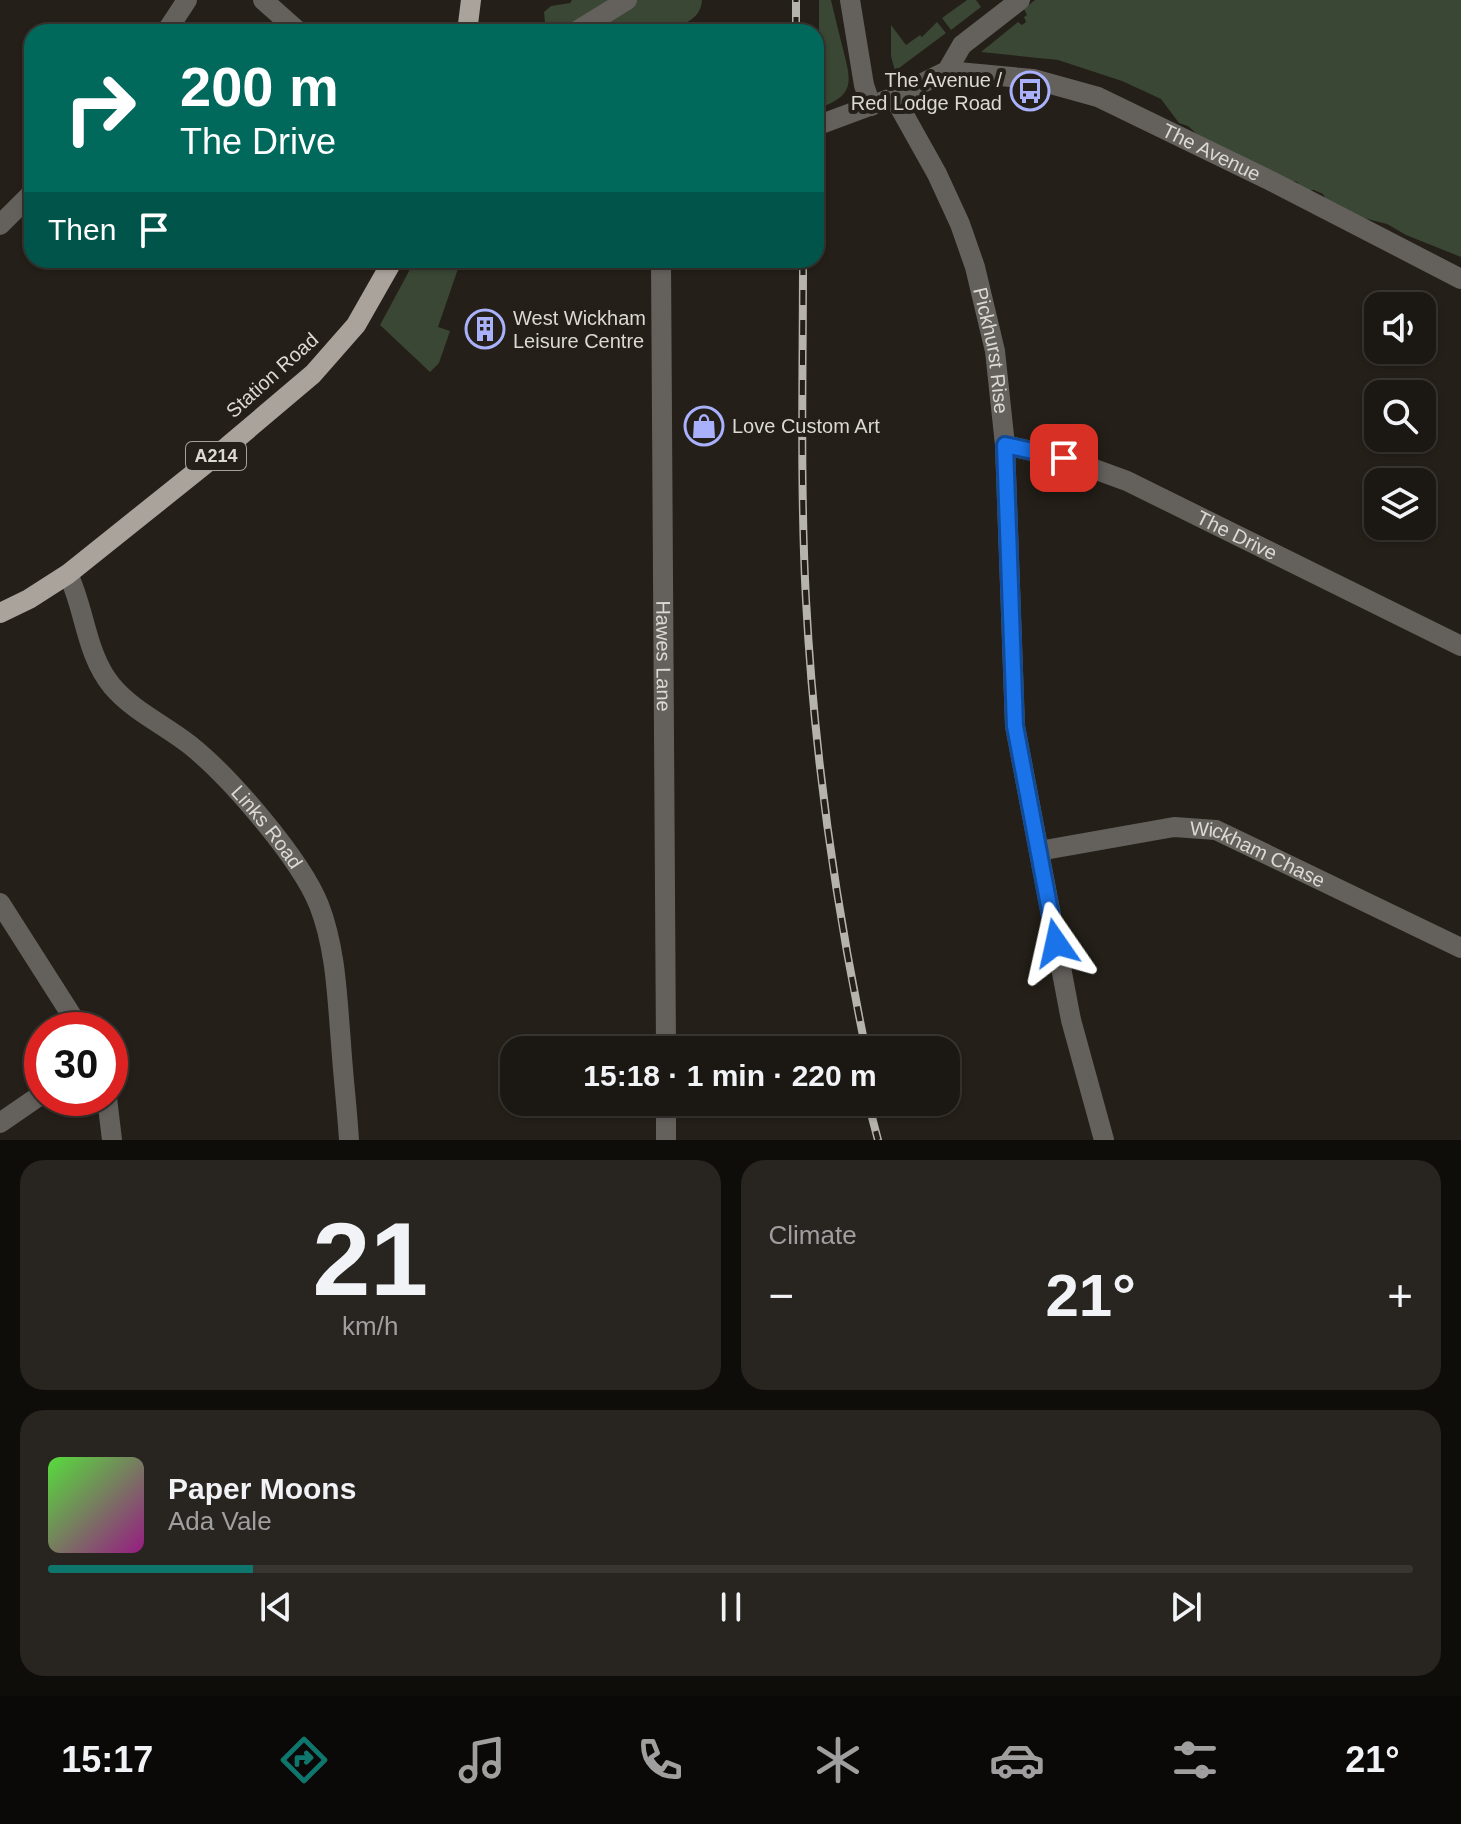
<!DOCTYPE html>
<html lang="en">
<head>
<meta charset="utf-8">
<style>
  :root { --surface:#1b1712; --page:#282420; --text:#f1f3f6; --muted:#a09f9f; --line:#393632; --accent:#0f766e }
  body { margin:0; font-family:Helvetica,sans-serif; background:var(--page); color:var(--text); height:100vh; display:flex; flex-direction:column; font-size:30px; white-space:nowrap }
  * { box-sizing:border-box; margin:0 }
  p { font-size:26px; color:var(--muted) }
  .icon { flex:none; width:44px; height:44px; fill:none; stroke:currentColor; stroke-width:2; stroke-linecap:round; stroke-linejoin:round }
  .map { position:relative; height:1140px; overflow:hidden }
  .details { display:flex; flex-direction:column; gap:20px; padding:20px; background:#0f0d0a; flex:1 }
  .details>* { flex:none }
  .guide { position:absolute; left:24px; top:24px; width:800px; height:244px; border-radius:24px; box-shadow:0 2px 6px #0004,0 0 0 2px var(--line); background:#00695c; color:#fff; overflow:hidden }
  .tools { position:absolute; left:1364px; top:292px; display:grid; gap:16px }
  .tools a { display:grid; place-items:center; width:72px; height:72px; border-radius:16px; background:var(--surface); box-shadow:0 2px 6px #0004,0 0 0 2px var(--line); font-size:40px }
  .speed { position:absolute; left:24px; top:1012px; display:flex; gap:16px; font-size:40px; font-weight:700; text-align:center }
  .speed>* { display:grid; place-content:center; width:104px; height:104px; border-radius:50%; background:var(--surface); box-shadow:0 2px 6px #0004,0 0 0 2px var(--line); line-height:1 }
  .speed .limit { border:12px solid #d22; background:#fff; color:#111 }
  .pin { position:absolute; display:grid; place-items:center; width:68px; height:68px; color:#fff; margin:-34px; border-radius:16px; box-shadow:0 4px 12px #0006 }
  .me { position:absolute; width:88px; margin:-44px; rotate:349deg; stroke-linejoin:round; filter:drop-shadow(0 0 6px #0008) }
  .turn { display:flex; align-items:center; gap:28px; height:168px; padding:0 24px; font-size:36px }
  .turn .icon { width:104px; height:104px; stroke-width:2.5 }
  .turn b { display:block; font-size:56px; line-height:68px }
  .then { display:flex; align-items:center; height:76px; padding:0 24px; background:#0003; gap:16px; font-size:30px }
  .big { font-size:60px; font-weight:800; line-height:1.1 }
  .details .widget { flex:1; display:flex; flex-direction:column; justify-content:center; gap:12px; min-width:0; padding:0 28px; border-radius:24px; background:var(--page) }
  .details .dial { align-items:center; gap:0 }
  .dial b { font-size:104px; line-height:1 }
  .song { display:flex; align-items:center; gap:24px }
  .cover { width:96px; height:96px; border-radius:12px; background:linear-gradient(135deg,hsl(110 70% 55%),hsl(310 70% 35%)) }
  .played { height:8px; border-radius:4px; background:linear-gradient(90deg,var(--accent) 15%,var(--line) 15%) }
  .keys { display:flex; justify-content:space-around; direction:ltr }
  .heat { display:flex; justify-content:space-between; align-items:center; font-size:44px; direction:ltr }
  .details .tiles { flex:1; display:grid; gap:20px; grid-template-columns:1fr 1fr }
  .widget:last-child { grid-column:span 2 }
  .trip { position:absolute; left:500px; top:1036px; width:460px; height:80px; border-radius:24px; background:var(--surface); box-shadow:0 2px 6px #0004,0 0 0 2px var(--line); font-weight:800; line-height:80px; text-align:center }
  .menu { display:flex; height:128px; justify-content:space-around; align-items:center; background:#0b0907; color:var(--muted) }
  .menu .icon { width:56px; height:56px }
  .menu .on { color:var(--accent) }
  .menu b { font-size:36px; color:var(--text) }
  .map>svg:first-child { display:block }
  .green { fill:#394734 }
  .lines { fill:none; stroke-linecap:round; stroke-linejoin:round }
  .minor { stroke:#64615d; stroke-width:20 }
  .tertiary { stroke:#64615d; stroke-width:20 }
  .primary { stroke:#a9a39b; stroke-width:20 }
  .rail-casing { stroke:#b6b3ad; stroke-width:8 }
  .rail { stroke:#241f18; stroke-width:5; stroke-dasharray:15; stroke-linecap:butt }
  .route-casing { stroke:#114b97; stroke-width:20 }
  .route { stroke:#1a73e8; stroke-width:14 }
  .labels { text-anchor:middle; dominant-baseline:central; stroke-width:8; stroke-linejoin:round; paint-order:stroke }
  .shield { fill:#241f18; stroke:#a5a19c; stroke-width:2 }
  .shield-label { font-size:18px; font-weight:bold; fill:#dcd9d4 }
  .poi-label { font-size:20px; fill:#dcd9d4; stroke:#241f18; text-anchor:start }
  .street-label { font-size:20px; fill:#dcd9d4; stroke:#241f18 }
</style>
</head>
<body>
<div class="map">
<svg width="1461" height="1140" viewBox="0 0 1461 1140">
  <rect width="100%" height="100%" fill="#241f18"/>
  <path class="green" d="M572,0H702C701,22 678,27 659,28L658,32H611L610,26L596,12L564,31L555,32L545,23L544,12L551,6L570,3Z
    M819,0H831C835,17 839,33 843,49C851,81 856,95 819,108Z
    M967,0H976L981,7L951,30L942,18Z
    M1035,0H1461V257L1406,235L1387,224L1356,216L1327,202L1323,194L1314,190H1304L1297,182L1277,177L1200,137L1188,126L1179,123L1161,99L1122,81L1058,60L981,52L1018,22L1022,25L1026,22L1024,17L1027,15L1024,9Z
    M937,22L946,33L895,71L891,56V25L906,45L920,35L922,37Z
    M415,260H461L438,327L450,331L439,363L430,372L380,325Z"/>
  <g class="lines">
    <g class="minor">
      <path d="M850,0L864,85L871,106"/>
      <path d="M166,32L187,0"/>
      <path d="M575,32L627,0"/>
      <path id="s1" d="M894,97L937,174L960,224L975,267L995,351L1005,445L1015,726L1071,1020L1104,1140"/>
      <path d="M0,225L32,193"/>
      <path id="s2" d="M661,260L666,1050"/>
      <path id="s3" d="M1005,445L1064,458L1127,481L1461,646"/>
      <path id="s4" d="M68,574C85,609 86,655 112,686C133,711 165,725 190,745C230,777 300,858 319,905C336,949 337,996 341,1043C343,1075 347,1108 349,1140"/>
      <path id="s5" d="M1039,851L1174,827L1216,830L1461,948"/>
      <path d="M0,903L81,1030"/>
      <path d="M107,1098L112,1140"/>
      <path d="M0,1123L42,1094"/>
      <path d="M666,1140V1102"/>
    </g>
    <g class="tertiary">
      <path d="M263,0L299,32"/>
      <path id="s6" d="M947,71L1033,79L1098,97L1271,181L1461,279"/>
      <path d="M816,126L894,97L947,71L962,45L1020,0"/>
    </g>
    <path class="primary" d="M467,32L471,0
      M0,613L29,599L68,574L228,446L313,374L356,325L393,260"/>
    <g class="rail-casing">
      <path id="rail" d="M796,32V0
        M803,260C803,373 800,487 806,600C814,751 835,902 866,1050
        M868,1102L878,1140"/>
    </g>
    <use href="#rail" class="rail"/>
  </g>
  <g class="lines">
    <g class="route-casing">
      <path id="route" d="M1056,943L1015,726L1005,445L1064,458"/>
    </g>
    <use href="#route" class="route"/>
  </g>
  <defs>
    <g id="bus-ring" transform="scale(2)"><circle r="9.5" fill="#241f18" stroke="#a9b0fc" stroke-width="1.5"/><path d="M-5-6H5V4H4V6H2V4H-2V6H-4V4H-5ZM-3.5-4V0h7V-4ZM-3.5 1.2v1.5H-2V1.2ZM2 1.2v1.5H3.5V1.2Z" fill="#a9b0fc"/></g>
    <g id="building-ring" transform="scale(2)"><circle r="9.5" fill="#241f18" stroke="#a9b0fc" stroke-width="1.5"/><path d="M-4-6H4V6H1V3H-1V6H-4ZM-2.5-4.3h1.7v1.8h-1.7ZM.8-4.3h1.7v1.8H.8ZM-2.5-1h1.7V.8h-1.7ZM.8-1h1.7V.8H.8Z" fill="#a9b0fc"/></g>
    <g id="shop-ring" transform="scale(2)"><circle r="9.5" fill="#241f18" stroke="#a9b0fc" stroke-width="1.5"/><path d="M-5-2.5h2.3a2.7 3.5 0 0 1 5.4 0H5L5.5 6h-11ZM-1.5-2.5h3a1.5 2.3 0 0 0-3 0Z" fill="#a9b0fc"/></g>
  </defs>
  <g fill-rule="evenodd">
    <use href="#bus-ring" x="1030" y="91"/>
    <use href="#building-ring" x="485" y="329"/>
    <use href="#shop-ring" x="704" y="426"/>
  </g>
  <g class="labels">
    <rect class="shield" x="186" y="442" width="60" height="28" rx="6"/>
    <g class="shield-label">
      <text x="216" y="456">A214</text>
    </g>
    <g class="poi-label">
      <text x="1002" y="80" text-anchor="end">The Avenue /<tspan x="1002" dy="23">Red Lodge Road</tspan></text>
      <text x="513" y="318">West Wickham<tspan x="513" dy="23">Leisure Centre</tspan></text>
      <text x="732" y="426">Love Custom Art</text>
    </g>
    <g class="street-label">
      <text stroke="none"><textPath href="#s6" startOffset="280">The Avenue</textPath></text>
      <text stroke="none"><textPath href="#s1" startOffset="274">Pickhurst Rise</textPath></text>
      <text transform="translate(272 375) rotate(-42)">Station Road</text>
      <text stroke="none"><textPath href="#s3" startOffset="250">The Drive</textPath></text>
      <text stroke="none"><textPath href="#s2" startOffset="396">Hawes Lane</textPath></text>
      <text stroke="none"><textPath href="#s4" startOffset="332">Links Road</textPath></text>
      <text stroke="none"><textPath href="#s5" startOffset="226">Wickham Chase</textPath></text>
    </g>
  </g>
</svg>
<div class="tools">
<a><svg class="icon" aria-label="sound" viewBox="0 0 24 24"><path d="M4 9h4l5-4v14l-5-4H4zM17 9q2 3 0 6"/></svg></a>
<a><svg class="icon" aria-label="search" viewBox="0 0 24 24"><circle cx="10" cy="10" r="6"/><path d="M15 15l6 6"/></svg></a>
<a><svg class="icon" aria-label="layers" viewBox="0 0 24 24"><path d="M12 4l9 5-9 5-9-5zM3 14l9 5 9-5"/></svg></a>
</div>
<div class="speed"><div class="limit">30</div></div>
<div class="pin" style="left:1064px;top:458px;background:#d93025"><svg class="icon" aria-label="arrive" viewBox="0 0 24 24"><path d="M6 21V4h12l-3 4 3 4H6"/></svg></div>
<svg class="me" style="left:1056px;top:943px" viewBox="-20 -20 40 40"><path d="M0-17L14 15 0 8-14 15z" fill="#1a73e8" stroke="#fff" stroke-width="4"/></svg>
<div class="trip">15:18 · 1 min · 220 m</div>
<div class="guide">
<div class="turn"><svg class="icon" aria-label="right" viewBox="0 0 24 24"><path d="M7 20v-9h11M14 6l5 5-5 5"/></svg><div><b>200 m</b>The Drive</div></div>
<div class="then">Then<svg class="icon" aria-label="arrive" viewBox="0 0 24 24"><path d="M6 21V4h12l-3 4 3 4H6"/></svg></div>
</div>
</div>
<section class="details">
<div class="tiles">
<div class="widget dial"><b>21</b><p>km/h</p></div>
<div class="widget"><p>Climate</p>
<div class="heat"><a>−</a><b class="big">21°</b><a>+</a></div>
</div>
<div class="widget">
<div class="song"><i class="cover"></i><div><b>Paper Moons</b><p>Ada Vale</p></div></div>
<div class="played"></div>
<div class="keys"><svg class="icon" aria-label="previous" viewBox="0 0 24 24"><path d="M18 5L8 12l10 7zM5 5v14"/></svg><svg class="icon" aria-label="pause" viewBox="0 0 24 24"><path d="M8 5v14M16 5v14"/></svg><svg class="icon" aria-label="next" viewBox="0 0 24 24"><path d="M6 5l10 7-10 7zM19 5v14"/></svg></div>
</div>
</div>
</section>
<nav class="menu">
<b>15:17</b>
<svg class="icon on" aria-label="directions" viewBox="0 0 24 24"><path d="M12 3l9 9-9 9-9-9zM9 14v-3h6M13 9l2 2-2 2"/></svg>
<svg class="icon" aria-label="music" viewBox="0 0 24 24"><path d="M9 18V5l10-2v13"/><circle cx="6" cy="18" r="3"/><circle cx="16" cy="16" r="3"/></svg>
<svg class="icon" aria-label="phone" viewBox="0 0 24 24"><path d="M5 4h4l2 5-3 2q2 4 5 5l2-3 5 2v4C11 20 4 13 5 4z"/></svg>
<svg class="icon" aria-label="climate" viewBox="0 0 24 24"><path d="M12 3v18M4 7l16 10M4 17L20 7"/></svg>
<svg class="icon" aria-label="car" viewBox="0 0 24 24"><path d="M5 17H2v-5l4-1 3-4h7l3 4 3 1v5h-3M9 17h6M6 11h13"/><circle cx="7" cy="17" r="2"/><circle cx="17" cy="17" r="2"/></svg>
<svg class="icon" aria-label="filters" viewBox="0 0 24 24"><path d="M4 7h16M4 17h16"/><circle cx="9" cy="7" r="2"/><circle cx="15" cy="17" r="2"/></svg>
<b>21°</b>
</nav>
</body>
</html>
